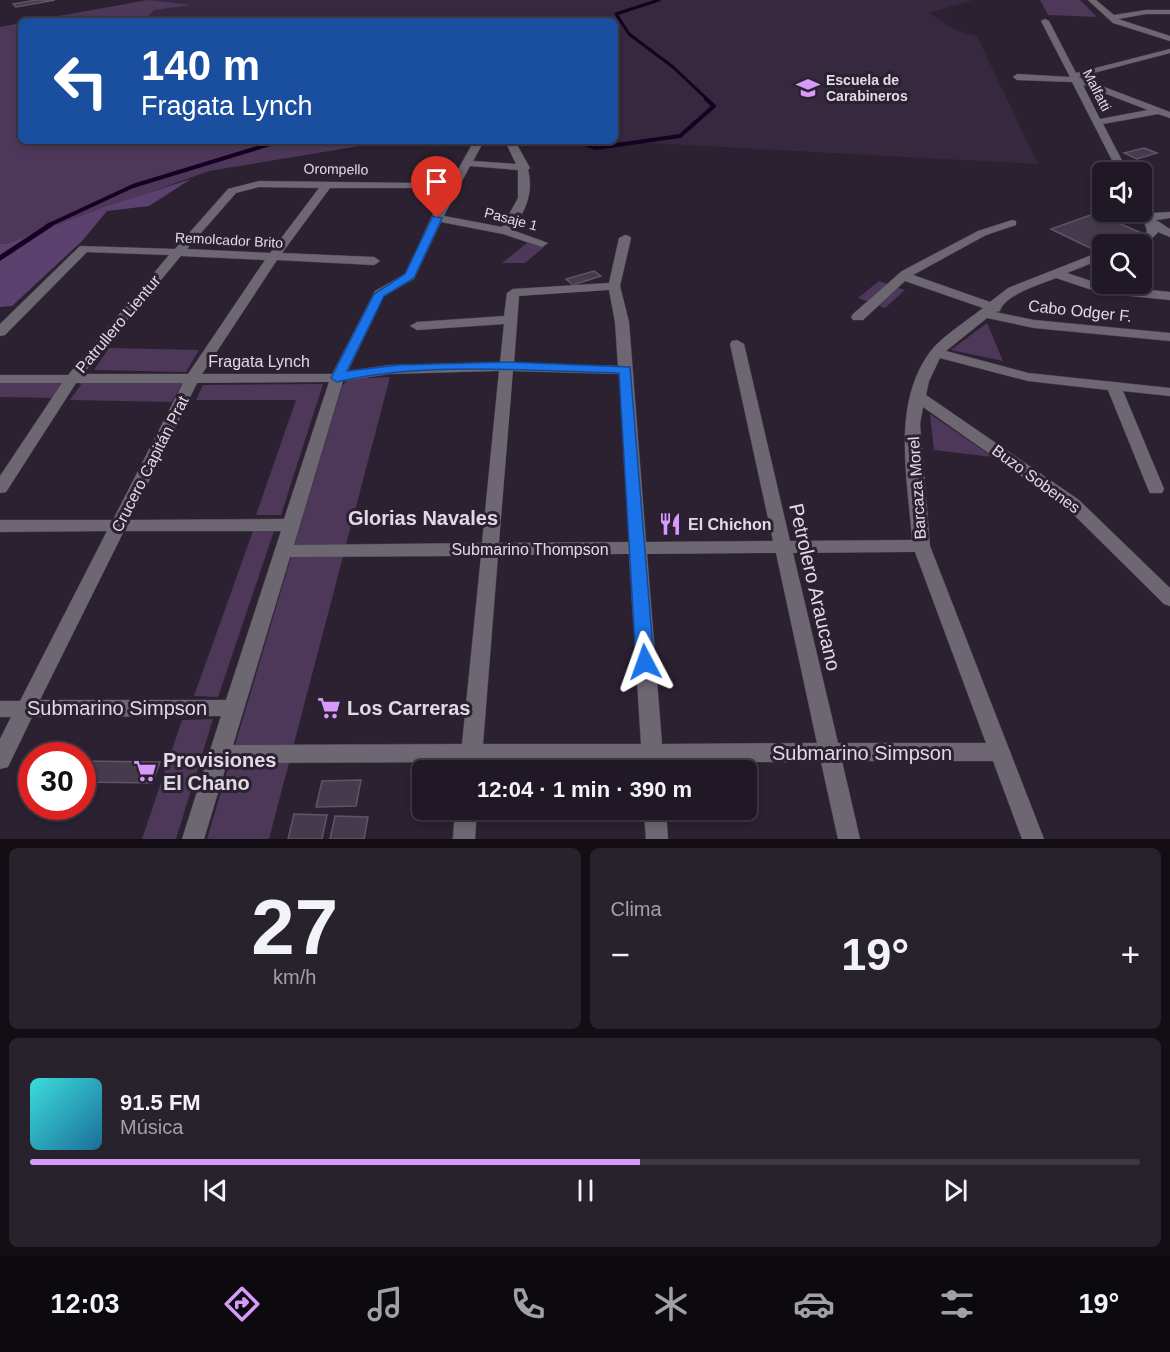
<!DOCTYPE html>
<html lang="es">
<head>
<meta charset="utf-8">
<style>
  :root { --surface:#201925; --page:#28222d; --text:#f1f3f6; --muted:#a2a0a7; --line:#3d3842; --accent:#d69bfa }
  body { margin:0; font-family:Arial,sans-serif; background:var(--page); color:var(--text); height:100vh; display:flex; flex-direction:column; font-size:22px; white-space:nowrap }
  * { box-sizing:border-box; margin:0 }
  p { font-size:20px; color:var(--muted) }
  .icon { flex:none; width:33px; height:33px; fill:none; stroke:currentColor; stroke-width:2; stroke-linecap:round; stroke-linejoin:round }
  .map { position:relative; height:839px; overflow:hidden }
  .drawer { display:flex; flex-direction:column; gap:9px; padding:9px; background:#120e14; flex:1 }
  .drawer>* { flex:none }
  .guide { position:absolute; left:18px; top:18px; width:600px; height:126px; border-radius:9px; box-shadow:0 3px 9px #0003,0 0 0 2px var(--line); background:#1a4fa0; color:#fff; overflow:hidden }
  .controls { position:absolute; left:1092px; top:162px; display:grid; gap:12px }
  .controls a { display:grid; place-items:center; width:60px; height:60px; border-radius:9px; background:var(--surface); box-shadow:0 3px 9px #0003,0 0 0 2px var(--line); font-size:30px }
  .speed { position:absolute; left:18px; top:742px; display:flex; gap:12px; font-size:30px; font-weight:700; text-align:center }
  .speed>* { display:grid; place-content:center; width:78px; height:78px; border-radius:50%; background:var(--surface); box-shadow:0 3px 9px #0003,0 0 0 2px var(--line); line-height:1 }
  .speed .limit { border:9px solid #d22; background:#fff; color:#111 }
  .pin { position:absolute; display:grid; place-items:center; width:51px; height:51px; color:#fff; margin:-62px -26px; border-radius:50% 50% 50% 0; rotate:-45deg; box-shadow:0 0 6px #0007 }
  .pin .icon { rotate:45deg }
  .me { position:absolute; width:66px; margin:-33px; rotate:356deg; stroke-linejoin:round; filter:drop-shadow(0 0 4px #0008) }
  .turn { display:flex; align-items:center; gap:21px; height:126px; padding:0 24px; font-size:27px }
  .turn .icon { width:78px; height:78px; stroke-width:2.5 }
  .turn b { display:block; font-size:42px; line-height:51px }
  .big { font-size:45px; font-weight:700; line-height:1.1 }
  .drawer .tile { flex:1; display:flex; flex-direction:column; justify-content:center; gap:9px; min-width:0; padding:0 21px; border-radius:9px; background:var(--page) }
  .drawer .dial { align-items:center; gap:0 }
  .dial b { font-size:78px; line-height:1 }
  .song { display:flex; align-items:center; gap:18px }
  .cover { width:72px; height:72px; border-radius:9px; background:linear-gradient(135deg,hsl(180 70% 55%),hsl(200 70% 35%)) }
  .played { height:6px; border-radius:3px; background:linear-gradient(90deg,var(--accent) 55%,var(--line) 55%) }
  .keys { display:flex; justify-content:space-around; direction:ltr }
  .heat { display:flex; justify-content:space-between; align-items:center; font-size:33px; direction:ltr }
  .drawer .tiles { flex:1; display:grid; gap:9px; grid-template-columns:1fr 1fr }
  .tile:last-child { grid-column:span 2 }
  .trip { position:absolute; left:412px; top:760px; width:345px; height:60px; border-radius:9px; background:var(--surface); box-shadow:0 3px 9px #0003,0 0 0 2px var(--line); font-weight:700; line-height:60px; text-align:center }
  .tabs { display:flex; height:96px; justify-content:space-around; align-items:center; background:#0d0a0f; color:var(--muted) }
  .tabs .icon { width:42px; height:42px }
  .tabs .current { color:var(--accent) }
  .tabs b { font-size:27px; color:var(--text) }
  .map>svg:first-child { display:block }
  .built { fill:#36283e }
  .green { fill:#4d385a }
  .forest { fill:#5c406d }
  .lines { fill:none; stroke-linecap:round; stroke-linejoin:round }
  .stream-far2 { stroke:#160023; stroke-width:3 }
  .stream-far1 { stroke:#160023; stroke-width:4 }
  .stream { stroke:#160023; stroke-width:5 }
  .building { fill:#453b4c; stroke:#605567; stroke-width:1.5 }
  .minor-casing { stroke:#483f4e; stroke-width:1 }
  .minor { fill:#6c6770; fill-rule:evenodd }
  .route { fill:#1a73e8; stroke:#114b97; stroke-width:1.5 }
  .labels { text-anchor:middle; dominant-baseline:central; stroke-width:6; stroke-linejoin:round; paint-order:stroke }
  .far-poi-label { font-size:14px; font-weight:bold; fill:#e0dae4; stroke:#2b2131; text-anchor:start }
  .far-street-label { font-size:14px; fill:#e0dae4; stroke:#2b2131 }
  .street-label { font-size:16px; fill:#e0dae4; stroke:#2b2131 }
  .poi-label { font-size:16px; font-weight:bold; fill:#e0dae4; stroke:#2b2131; text-anchor:start }
  .quarter-label { font-size:20px; font-weight:bold; fill:#e0dae4; stroke:#2b2131 }
  .near-street-label { font-size:20px; fill:#e0dae4; stroke:#2b2131 }
  .near-poi-label { font-size:20px; font-weight:bold; fill:#e0dae4; stroke:#2b2131; text-anchor:start }
</style>
</head>
<body>
<div class="map">
<svg width="1170" height="839" viewBox="0 0 1170 839">
  <rect width="100%" height="100%" fill="#2b2131"/>
  <path class="built" d="M148,0H974L929,13L955,30L977,36L1038,164L610,141H615V21H31Z"/>
  <path class="green" d="M148,0L191,5L154,10L143,21H31Z
    M1040,0H1080L1097,17L1048,15Z
    M21,23V141H390L209,171L6,244H0V27Z
    M527,243L544,247L525,263H502Z
    M879,281L905,290L885,308L858,298Z
    M987,323L1003,361L951,350Z
    M109,348L199,350L186,372L94,370Z
    M390,377L269,839H207L342,386L348,379Z
    M84,380L183,382L172,402L70,400Z
    M0,381H71L59,398L0,397Z
    M323,384L281,515H256L296,400H196L203,385Z
    M930,414L993,457L934,450Z
    M253,531H274L218,697L194,696Z
    M213,719L176,839H142L182,720Z"/>
  <path class="forest" d="M191,179L149,206L107,211L82,241L12,306L0,307V244H6L105,207Z"/>
  <g class="lines">
    <path class="stream-far2" d="M659,0L616,14L629,34L673,67L708,100"/>
    <path class="stream-far1" d="M576,141L596,148L680,136L714,106L706,99
      M47,226L133,186L280,141"/>
    <path class="stream" d="M0,258L50,225"/>
  </g>
  <path class="building" d="M36,0H55L16,7L13,4Z
    M1144,148L1157,153L1137,159L1124,153Z
    M1096,213L1139,232L1094,250L1051,229Z
    M594,271L601,276L573,285L566,279Z
    M82,761L160,762L152,783L82,782Z
    M361,780L356,806L316,807L322,781Z
    M294,814L327,815L322,839H288Z
    M335,816L368,817L364,839H330Z"/>
  <g class="lines">
    <g class="minor-casing">
      <path id="minor" d="M1088,0H1096L1114,15L1146,10H1170V14H1146L1118,19L1170,36V41L1113,23Z
        M1045,19L1049,21L1076,73L1170,49V53L1078,77L1170,112V118L1158,114L1103,124L1128,172H1118L1072,82L1017,80L1013,77L1017,74L1070,77L1041,21ZM1083,85L1148,110L1100,119Z
        M474,141H484L473,161L516,164L505,141H515L530,168L528,170C534,193 525,212 512,230L548,243L542,247L503,234L441,222L414,279L384,296L348,371L389,365L500,363L504,324L417,330L410,326L417,322L504,316L507,293L513,289L609,283L619,238L625,235L629,236L631,238L620,286L629,322L646,542L773,541L730,344L732,341L737,340L744,344L790,541L912,540C908,479 891,405 930,352C941,337 968,320 983,308L905,281L863,320H853L851,317L853,314L902,271L978,231L1012,220L1016,221V225L986,235L913,275L990,302L1008,288L1102,251V259L1067,273L1103,285L1170,292V300L1101,293L1056,278C1041,284 1004,295 1000,311L995,312L1034,320L1170,333V341L1034,328L987,318L946,351L1028,373L1170,388V396L1123,391L1164,489L1162,493H1150L1148,489L1108,390L1028,381L940,358L929,381L926,395L1079,500L1170,588V606L1164,604L1067,508L923,407L920,424L930,546L1044,839H1022L993,761H842L860,839H838L821,762H663L664,771H642V762H481V771H459L460,762L227,763L204,839H182L221,716L32,717L8,767L0,769V739L11,717H0V701H20L107,531L0,532V520H113L183,383H76L6,492L0,493V476L62,383H0V375H68L169,255L87,252L5,335L0,336V324L80,246L175,249L228,189L259,181L416,183L417,185L412,188H330L282,253L374,257L380,261L374,265L277,260L202,374H332L375,291L405,274L431,218ZM470,166L518,170V198L502,227L444,216ZM259,187L319,188L270,253L187,249L236,193ZM181,256L265,260L188,374H83ZM609,290L615,322L618,366L514,363L519,296ZM499,371L482,543L294,545L343,381L389,374ZM513,371L619,374L629,542L499,543ZM329,382L284,519L130,520L197,383ZM124,531H281L226,700H40ZM915,552L986,743H838L793,553ZM776,553L817,743L662,744L647,554ZM629,554L641,744H483L498,555ZM481,556L462,744L233,745L290,557Z
        M1142,201L1146,202L1153,213L1170,212V218L1156,220L1170,229V237L1158,232C1149,244 1140,244 1125,244L1127,242L1144,236L1147,231L1141,212Z
        M455,810H477L475,839H453Z
        M644,810H666L668,839H646Z"/>
    </g>
    <use href="#minor" class="minor"/>
  </g>
  <path class="route" d="M433,216L442,218L414,278L384,296L347,371L398,365L507,362L630,367L654,662L651,667H639L636,662L619,373C532,371 421,361 337,382L331,378L374,294L405,274Z"/>
  <defs>
    <g id="university-bare" transform="scale(1.8)"><path d="M0-5L7-2L0 1L-7-2ZM-4 1L0 2.5L4 1V4Q0 6-4 4Z" fill="#d69bfa" stroke="#2b2131" stroke-width="2.5" paint-order="stroke"/></g>
    <g id="restaurant-bare" transform="scale(1.8)"><path d="M-5-6h1v4h1v-4h1v4h1v-4h1v5L-1.5 .5V6h-2V.5L-5-1ZM5-6V6H3V1.5H1.5Q1.5-4 5-6Z" fill="#d69bfa" stroke="#2b2131" stroke-width="2.5" paint-order="stroke"/></g>
    <g id="supermarket-bare" transform="scale(1.8)"><path d="M-6-5.5h2.5l.6 2H6L4.5 2H-2.5L-4.4-4H-6ZM-1.5 3.2a1.3 1.3 0 1 0 .1 0ZM3 3.2a1.3 1.3 0 1 0 .1 0Z" fill="#d69bfa" stroke="#2b2131" stroke-width="2.5" paint-order="stroke"/></g>
  </defs>
  <g fill-rule="evenodd">
    <use href="#university-bare" x="808" y="88"/>
    <use href="#restaurant-bare" x="670" y="524"/>
    <use href="#supermarket-bare" x="329" y="708"/>
    <use href="#supermarket-bare" x="145" y="771"/>
  </g>
  <g class="labels">
    <g class="far-poi-label">
      <text x="826" y="80">Escuela de<tspan x="826" dy="16">Carabineros</tspan></text>
    </g>
    <g class="far-street-label">
      <text transform="translate(1097 90) rotate(63)">Malfatti</text>
      <text transform="translate(336 169) rotate(1)">Orompello</text>
      <text transform="translate(511 219) rotate(15)">Pasaje 1</text>
      <text transform="translate(229 240) rotate(3)">Remolcador Brito</text>
    </g>
    <g class="street-label">
      <text transform="translate(1080 311) rotate(6)">Cabo Odger F.</text>
      <text transform="translate(118 324) rotate(-50)">Patrullero Lientur</text>
      <text x="259" y="361">Fragata Lynch</text>
      <text transform="translate(150 464) rotate(-63)">Crucero Capitán Prat</text>
      <text transform="translate(1036 479) rotate(36)">Buzo Sobenes</text>
      <text transform="translate(917 488) rotate(-94)">Barcaza Morel</text>
      <text x="530" y="549">Submarino Thompson</text>
    </g>
    <g class="poi-label">
      <text x="688" y="524">El Chichon</text>
    </g>
    <g class="quarter-label">
      <text x="423" y="518">Glorias Navales</text>
    </g>
    <g class="near-street-label">
      <text transform="translate(815 587) rotate(77)">Petrolero Araucano</text>
      <text x="117" y="708">Submarino Simpson</text>
      <text x="862" y="753">Submarino Simpson</text>
    </g>
    <g class="near-poi-label">
      <text x="347" y="708">Los Carreras</text>
      <text x="163" y="760">Provisiones<tspan x="163" dy="23">El Chano</tspan></text>
    </g>
  </g>
</svg>
<div class="controls">
<a><svg class="icon" aria-label="sound" viewBox="0 0 24 24"><path d="M4 9h4l5-4v14l-5-4H4zM17 9q2 3 0 6"/></svg></a>
<a><svg class="icon" aria-label="search" viewBox="0 0 24 24"><circle cx="10" cy="10" r="6"/><path d="M15 15l6 6"/></svg></a>
</div>
<div class="speed"><div class="limit">30</div></div>
<div class="pin" style="left:437px;top:218px;background:#d93025"><svg class="icon" aria-label="arrive" viewBox="0 0 24 24"><path d="M6 21V4h12l-3 4 3 4H6"/></svg></div>
<svg class="me" style="left:645px;top:662px" viewBox="-20 -20 40 40"><path d="M0-17L14 15 0 8-14 15z" fill="#1a73e8" stroke="#fff" stroke-width="4"/></svg>
<div class="trip">12:04 · 1 min · 390 m</div>
<div class="guide">
<div class="turn"><svg class="icon" aria-label="left" viewBox="0 0 24 24"><path d="M17 20v-9H6M10 6l-5 5 5 5"/></svg><div><b>140 m</b>Fragata Lynch</div></div>
</div>
</div>
<section class="drawer">
<div class="tiles">
<div class="tile dial"><b>27</b><p>km/h</p></div>
<div class="tile"><p>Clima</p>
<div class="heat"><a>−</a><b class="big">19°</b><a>+</a></div>
</div>
<div class="tile">
<div class="song"><i class="cover"></i><div><b>91.5 FM</b><p>Música</p></div></div>
<div class="played"></div>
<div class="keys"><svg class="icon" aria-label="previous" viewBox="0 0 24 24"><path d="M18 5L8 12l10 7zM5 5v14"/></svg><svg class="icon" aria-label="pause" viewBox="0 0 24 24"><path d="M8 5v14M16 5v14"/></svg><svg class="icon" aria-label="next" viewBox="0 0 24 24"><path d="M6 5l10 7-10 7zM19 5v14"/></svg></div>
</div>
</div>
</section>
<nav class="tabs">
<b>12:03</b>
<svg class="icon current" aria-label="directions" viewBox="0 0 24 24"><path d="M12 3l9 9-9 9-9-9zM9 14v-3h6M13 9l2 2-2 2"/></svg>
<svg class="icon" aria-label="music" viewBox="0 0 24 24"><path d="M9 18V5l10-2v13"/><circle cx="6" cy="18" r="3"/><circle cx="16" cy="16" r="3"/></svg>
<svg class="icon" aria-label="phone" viewBox="0 0 24 24"><path d="M5 4h4l2 5-3 2q2 4 5 5l2-3 5 2v4C11 20 4 13 5 4z"/></svg>
<svg class="icon" aria-label="climate" viewBox="0 0 24 24"><path d="M12 3v18M4 7l16 10M4 17L20 7"/></svg>
<svg class="icon" aria-label="car" viewBox="0 0 24 24"><path d="M5 17H2v-5l4-1 3-4h7l3 4 3 1v5h-3M9 17h6M6 11h13"/><circle cx="7" cy="17" r="2"/><circle cx="17" cy="17" r="2"/></svg>
<svg class="icon" aria-label="filters" viewBox="0 0 24 24"><path d="M4 7h16M4 17h16"/><circle cx="9" cy="7" r="2"/><circle cx="15" cy="17" r="2"/></svg>
<b>19°</b>
</nav>
</body>
</html>
